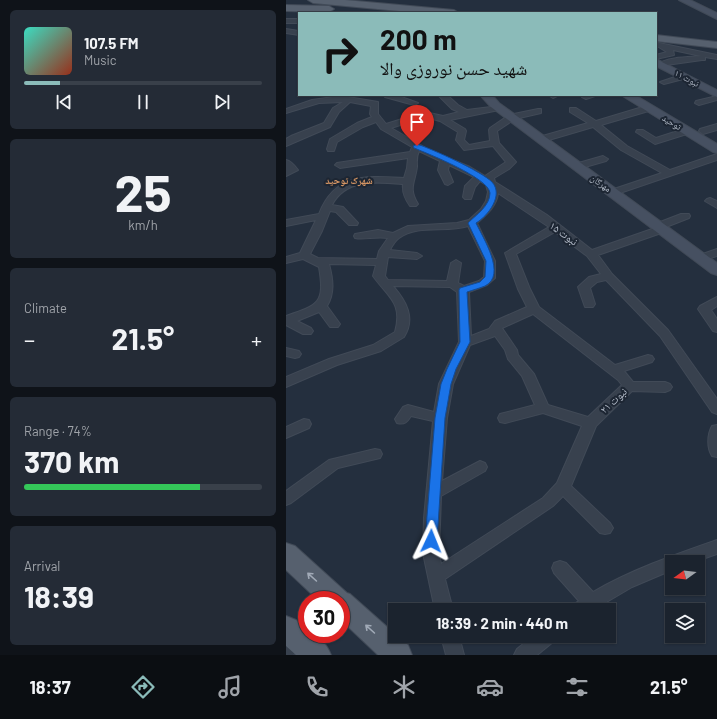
<!DOCTYPE html>
<html lang="en">
<head>
<meta charset="utf-8">
<style>
  :root { --surface:#1b232e; --page:#242b36; --text:#f1f3f6; --muted:#a0a4aa; --line:#39404a; --accent:#8bbbb9 }
  body { margin:0; font-family:Barlow,"Noto Naskh Arabic",sans-serif; background:var(--page); color:var(--text); height:100vh; display:flex; flex-direction:column; font-size:15px; white-space:nowrap }
  * { box-sizing:border-box; margin:0 }
  p { font-size:13px; color:var(--muted) }
  .icon { flex:none; width:22px; height:22px; fill:none; stroke:currentColor; stroke-width:2; stroke-linecap:round; stroke-linejoin:round }
  .map { position:relative; flex:1; overflow:hidden }
  .details { display:flex; flex-direction:column; gap:10px; padding:10px; background:#0f1319; width:286px }
  .details>* { flex:none }
  .hud { position:absolute; left:12px; top:12px; width:359px; height:84px; border-radius:0px; box-shadow:0 1px 3px #0004,0 0 0 1px var(--line); background:#8bbbb9; color:#111; overflow:hidden }
  .needle { width:26px; rotate:255deg }
  .tools { position:absolute; left:379px; top:555px; display:grid; gap:8px }
  .tools a { display:grid; place-items:center; width:40px; height:40px; border-radius:0px; background:var(--surface); box-shadow:0 1px 3px #0004,0 0 0 1px var(--line); font-size:20px }
  .speed { position:absolute; left:12px; top:591px; display:flex; gap:8px; font-size:20px; font-weight:700; text-align:center }
  .speed>* { display:grid; place-content:center; width:52px; height:52px; border-radius:50%; background:var(--surface); box-shadow:0 1px 3px #0004,0 0 0 1px var(--line); line-height:1 }
  .speed .limit { border:6px solid #d22; background:#fff; color:#111 }
  .pin { position:absolute; display:grid; place-items:center; width:34px; height:34px; color:#fff; margin:-41px -17px; border-radius:50% 50% 50% 0; rotate:-45deg; box-shadow:0 0 4px #0007 }
  .pin .icon { rotate:45deg }
  .me { position:absolute; width:44px; margin:-22px; rotate:2deg; stroke-linejoin:round; filter:drop-shadow(0 0 3px #0008) }
  .turn { display:flex; align-items:center; gap:14px; height:84px; padding:0 16px; font-size:18px }
  .turn .icon { width:52px; height:52px; stroke-width:2.5 }
  .turn b { display:block; font-size:28px; line-height:34px }
  .big { font-size:30px; font-weight:700; line-height:1.1 }
  .details .card { flex:1; display:flex; flex-direction:column; justify-content:center; gap:6px; min-width:0; padding:0 14px; border-radius:6px; background:var(--page) }
  .details .dial { align-items:center; gap:0 }
  .dial b { font-size:52px; line-height:1 }
  .song { display:flex; align-items:center; gap:12px }
  .cover { width:48px; height:48px; border-radius:6px; background:linear-gradient(135deg,hsl(170 70% 55%),hsl(10 70% 35%)) }
  .played { height:4px; border-radius:2px; background:linear-gradient(90deg,var(--accent) 15%,var(--line) 15%) }
  .keys { display:flex; justify-content:space-around; direction:ltr }
  .heat { display:flex; justify-content:space-between; align-items:center; font-size:22px; direction:ltr }
  .charge { height:6px; border-radius:3px; background:linear-gradient(90deg,#34c759 74%,var(--line) 0) }
  .trip { position:absolute; left:102px; top:603px; width:228px; height:40px; border-radius:0px; background:var(--surface); box-shadow:0 1px 3px #0004,0 0 0 1px var(--line); font-weight:700; line-height:40px; text-align:center }
  .tabs { display:flex; height:64px; justify-content:space-around; align-items:center; background:#0b0e12; color:var(--muted) }
  .tabs .icon { width:28px; height:28px }
  .tabs .selected { color:var(--accent) }
  .tabs b { font-size:18px; color:var(--text) }
  main { display:flex; flex:1; min-height:0 }
  .map>svg:first-child { display:block }
  .lines { fill:none; stroke-linecap:round; stroke-linejoin:round }
  .street-casing { stroke:#414a57; stroke-width:2 }
  .secondary-casing { stroke:#414a57; stroke-width:2 }
  .primary-casing { stroke:#414a57; stroke-width:2 }
  .street { fill:#38414e; fill-rule:evenodd }
  .secondary { fill:#465061; fill-rule:evenodd }
  .primary { fill:#56606e; fill-rule:evenodd }
  .oneway { stroke:#a1aab7 }
  .route { fill:#1a73e8; stroke:#114b97 }
  .labels { text-anchor:middle; dominant-baseline:central; stroke-width:4; stroke-linejoin:round; paint-order:stroke }
  .far-street-label { font-size:9px; fill:#b4bcc9; stroke:#1d2633 }
  .far-neighbourhood-label { font-size:10px; font-weight:bold; fill:#d59563; stroke:#1d2633 }
  .street-label { font-size:11px; fill:#b4bcc9; stroke:#1d2633 }
</style>
</head>
<body>
<main>
<section class="details">
<div class="card">
<div class="song"><i class="cover"></i><div><b>107.5 FM</b><p>Music</p></div></div>
<div class="played"></div>
<div class="keys"><svg class="icon" aria-label="previous" viewBox="0 0 24 24"><path d="M18 5L8 12l10 7zM5 5v14"/></svg><svg class="icon" aria-label="pause" viewBox="0 0 24 24"><path d="M8 5v14M16 5v14"/></svg><svg class="icon" aria-label="next" viewBox="0 0 24 24"><path d="M6 5l10 7-10 7zM19 5v14"/></svg></div>
</div>
<div class="card dial"><b>25</b><p>km/h</p></div>
<div class="card"><p>Climate</p>
<div class="heat"><a>−</a><b class="big">21.5°</b><a>+</a></div>
</div>
<div class="card"><p>Range · 74%</p><b class="big">370 km</b><div class="charge"></div></div>
<div class="card"><p>Arrival</p><b class="big">18:39</b></div>
</section>
<div class="map">
<svg width="431" height="655" viewBox="0 0 431 655">
  <rect width="100%" height="100%" fill="#242f3e"/>
  <g class="lines">
    <g class="street-casing">
      <path id="street" d="M0,19H13V23H0Z
        M0,29L13,31V35L0,33Z
        M373,43L431,55V59L419,57V60H416L373,66L372,64C381,57 404,57 415,56L387,50L388,55L370,59V55L381,52L371,46V44Z
        M398,74L402,76L401,78L378,84L374,82Z
        M98,95H110L132,103L128,105L99,97Z
        M152,95H161L172,105L181,110L213,106L217,108L213,110L164,120L179,129L180,131L178,140L183,145L204,141L203,130L204,128L223,115L252,109H255V113L229,119L211,131L213,143L230,162L223,169L208,178L209,182L261,215L306,250L369,228L368,226L369,224L395,214H403L404,216L403,218L380,227L382,229L381,231L312,255L326,274L382,330L431,399V414L426,412L374,336L320,280L311,282L304,288L309,304L307,307H299L292,287L303,277L315,274L301,256L269,232L230,254L244,289L253,307L329,365L362,355L366,356L368,359L366,362L338,371L347,382H379L384,384L386,387L384,390L379,392L346,391L310,426L285,486L324,523L327,528L324,533L319,534L314,533L277,496L267,506L159,579L167,610H149L137,553L138,518L147,421L125,416C121,422 119,425 111,423L109,419L117,407L122,405L148,412L153,384L173,342L171,292L164,287L107,286C120,301 130,318 118,337L95,351L51,365L0,387V377L43,359L87,345L109,332C117,303 103,298 87,276L90,265L43,264C47,279 49,293 41,306L54,324L52,327H44L33,312L11,321L25,328L27,331L25,334H17L0,325V316C33,305 39,303 33,267L17,259L0,263V257L14,253L30,220L0,226V220L33,214C49,173 79,176 118,178L121,168L122,158L54,168L49,165L51,163L124,152L126,147L95,129L90,122L77,127L51,142L48,151H42L41,149L44,139L71,123L86,117L84,114L85,106L64,102L53,112L44,127L0,146V139L5,136L38,123L47,108L57,102L33,103L0,113V109L26,100L47,97H62L92,102V114L100,124L139,112L157,116L173,112L166,109ZM139,117L154,121L172,132L170,140L178,150L207,146L220,162L199,176L184,167L145,151L105,128ZM133,151L154,161L152,170L159,184L162,185L167,182L162,170L163,165L188,177L179,186L177,197L179,199H185L189,187L194,181L200,185L202,192L200,201L195,209L183,220L171,223L122,226L107,233L92,230L69,234L68,236L69,238C78,240 90,236 102,238L93,251L91,259L32,258L24,254L36,231L44,211L50,212L63,225H71L72,223L57,207L46,205C60,178 91,182 117,184C116,192 119,199 124,206H130L132,204C122,188 129,183 131,167C131,161 130,157 133,151ZM212,193L263,227L219,253L232,289L241,307L209,321L203,329L185,336L183,292L201,285L209,278V261L191,223C200,215 211,206 212,193ZM182,226L199,261L198,277L193,281L178,286L172,283L175,263L170,260L165,263L161,281L102,280L99,276L102,257L131,259L136,256L131,253L104,250C106,246 109,241 113,238C132,224 161,233 182,226ZM247,314L332,380L336,385L302,417L262,405L248,374L232,355L231,350L216,328ZM209,336L219,350L222,359L236,376L249,405L214,414L212,418L214,422L219,423L257,413L296,426L271,483L257,498L155,564L153,553L155,496L199,471L201,467L199,463L194,461L156,481L161,418L167,384L184,345Z
        M262,95H270L271,96L267,98Z
        M298,95H312L300,99L296,97Z
        M431,96V100L413,105L409,103L410,101Z
        M360,106H363L367,108L366,110L315,125L341,146L384,170L431,154V160L328,195L325,194L323,192L325,190L376,173L335,150L307,127L256,142L252,139L253,137L302,123L284,112V108H290L310,121Z
        M431,124V130L417,134L413,131L414,129Z
        M401,128L404,129L405,131L404,133L369,144L350,132L351,130H357L370,138Z
        M317,156L322,159L320,161L292,169L287,166L289,164Z
        M0,160C5,161 9,166 12,170L0,176Z
        M424,198L431,201V208L419,201L421,199Z
        M431,249V256L415,261L410,258L411,256Z
        M431,297V306L425,310L431,319V332L427,331L412,309L414,306Z
        M0,348L13,351L15,354L13,357L9,358L0,356Z
        M18,419L23,420L25,424L23,428L0,438V427Z
        M431,425V457L426,456C421,448 421,435 426,426Z
        M89,449L94,450L96,454L94,458L52,468L5,503L0,505V491L43,460Z
        M431,540V554L408,562H386V570L346,587L307,610H283L286,605L293,601L268,573L266,568L268,563L274,561L280,563L307,592C347,569 388,555 431,540Z
        M11,630L17,632L20,638L17,644L7,655H0V637L5,632Z
        M155,636H173L178,655H160Z
        M247,636H270L267,642L251,655H228L231,649Z"/>
    </g>
    <g class="secondary-casing">
      <path id="secondary" d="M393,0H404L431,13V19Z
        M370,59L431,90V97L370,66Z
        M194,95H206L213,103L431,263V275L425,273L205,107Z
        M335,95H349L431,144V153L427,152Z"/>
    </g>
    <g class="primary-casing">
      <path id="primary" d="M22,0H59L168,10L173,13H135L27,3Z
        M0,5L43,6L48,9L43,12L0,11Z
        M370,35L431,42V48L370,41Z
        M0,543L9,546L61,593L64,594L109,634V636H111L122,645L126,655H92L55,620V600H32L0,570Z
        M0,616L10,620L21,629V634C33,634 41,645 45,655H10L0,646Z"/>
    </g>
    <use href="#street" class="street"/>
    <use href="#secondary" class="secondary"/>
    <use href="#primary" class="primary"/>
  </g>
  <defs><path id="oneway-shaft" d="M-6 0H5M1.5-3L5.5 0L1.5 3" fill="none" stroke-width="1.6" stroke-linecap="round" stroke-linejoin="round"/></defs>
  <g class="oneway">
    <use href="#oneway-shaft" transform="translate(26 577) rotate(-138)"/>
    <use href="#oneway-shaft" transform="translate(84 629) rotate(-138)"/>
  </g>
  <path class="route" d="M131,144C146,149 195,171 206,182C218,195 202,216 190,223C197,238 221,275 199,286C194,288 187,290 181,292L184,342L170,369L165,384L159,418L151,541L150,545L145,546L141,545L139,541L149,418L155,384L161,369L174,342L173,290L174,288L194,282L199,277L200,261L182,223C190,215 204,206 204,193C203,178 143,154 128,148L127,146Z"/>
  <g class="labels">
    <g class="far-street-label">
      <text transform="translate(401 78) rotate(28)">نبوت ۱۱</text>
      <text transform="translate(386 122) rotate(31)">توحید</text>
      <text transform="translate(315 183) rotate(36)">مهرگان</text>
    </g>
    <g class="far-neighbourhood-label">
      <text x="63" y="180">شهرک توحید</text>
    </g>
    <g class="street-label">
      <text transform="translate(278 233) rotate(36)">نبوت ۱۵</text>
      <text transform="translate(327 400) rotate(-43)">نبوت ۲۱</text>
    </g>
  </g>
</svg>
<div class="tools">
<a><svg class="needle" viewBox="-14 -14 28 28"><path d="M0-13l5 13h-10z" fill="#e53935"/><path d="M0 13l5-13h-10z" fill="#a0a4aa"/></svg></a>
<a><svg class="icon" aria-label="layers" viewBox="0 0 24 24"><path d="M12 4l9 5-9 5-9-5zM3 14l9 5 9-5"/></svg></a>
</div>
<div class="speed"><div class="limit">30</div></div>
<div class="pin" style="left:131px;top:146px;background:#d93025"><svg class="icon" aria-label="arrive" viewBox="0 0 24 24"><path d="M6 21V4h12l-3 4 3 4H6"/></svg></div>
<svg class="me" style="left:145px;top:541px" viewBox="-20 -20 40 40"><path d="M0-17L14 15 0 8-14 15z" fill="#1a73e8" stroke="#fff" stroke-width="4"/></svg>
<div class="trip">18:39 · 2 min · 440 m</div>
<div class="hud">
<div class="turn"><svg class="icon" aria-label="right" viewBox="0 0 24 24"><path d="M7 20v-9h11M14 6l5 5-5 5"/></svg><div><b>200 m</b>شهید حسن نوروزی والا</div></div>
</div>
</div>
</main>
<nav class="tabs">
<b>18:37</b>
<svg class="icon selected" aria-label="directions" viewBox="0 0 24 24"><path d="M12 3l9 9-9 9-9-9zM9 14v-3h6M13 9l2 2-2 2"/></svg>
<svg class="icon" aria-label="music" viewBox="0 0 24 24"><path d="M9 18V5l10-2v13"/><circle cx="6" cy="18" r="3"/><circle cx="16" cy="16" r="3"/></svg>
<svg class="icon" aria-label="phone" viewBox="0 0 24 24"><path d="M5 4h4l2 5-3 2q2 4 5 5l2-3 5 2v4C11 20 4 13 5 4z"/></svg>
<svg class="icon" aria-label="climate" viewBox="0 0 24 24"><path d="M12 3v18M4 7l16 10M4 17L20 7"/></svg>
<svg class="icon" aria-label="car" viewBox="0 0 24 24"><path d="M5 17H2v-5l4-1 3-4h7l3 4 3 1v5h-3M9 17h6M6 11h13"/><circle cx="7" cy="17" r="2"/><circle cx="17" cy="17" r="2"/></svg>
<svg class="icon" aria-label="filters" viewBox="0 0 24 24"><path d="M4 7h16M4 17h16"/><circle cx="9" cy="7" r="2"/><circle cx="15" cy="17" r="2"/></svg>
<b>21.5°</b>
</nav>
</body>
</html>
